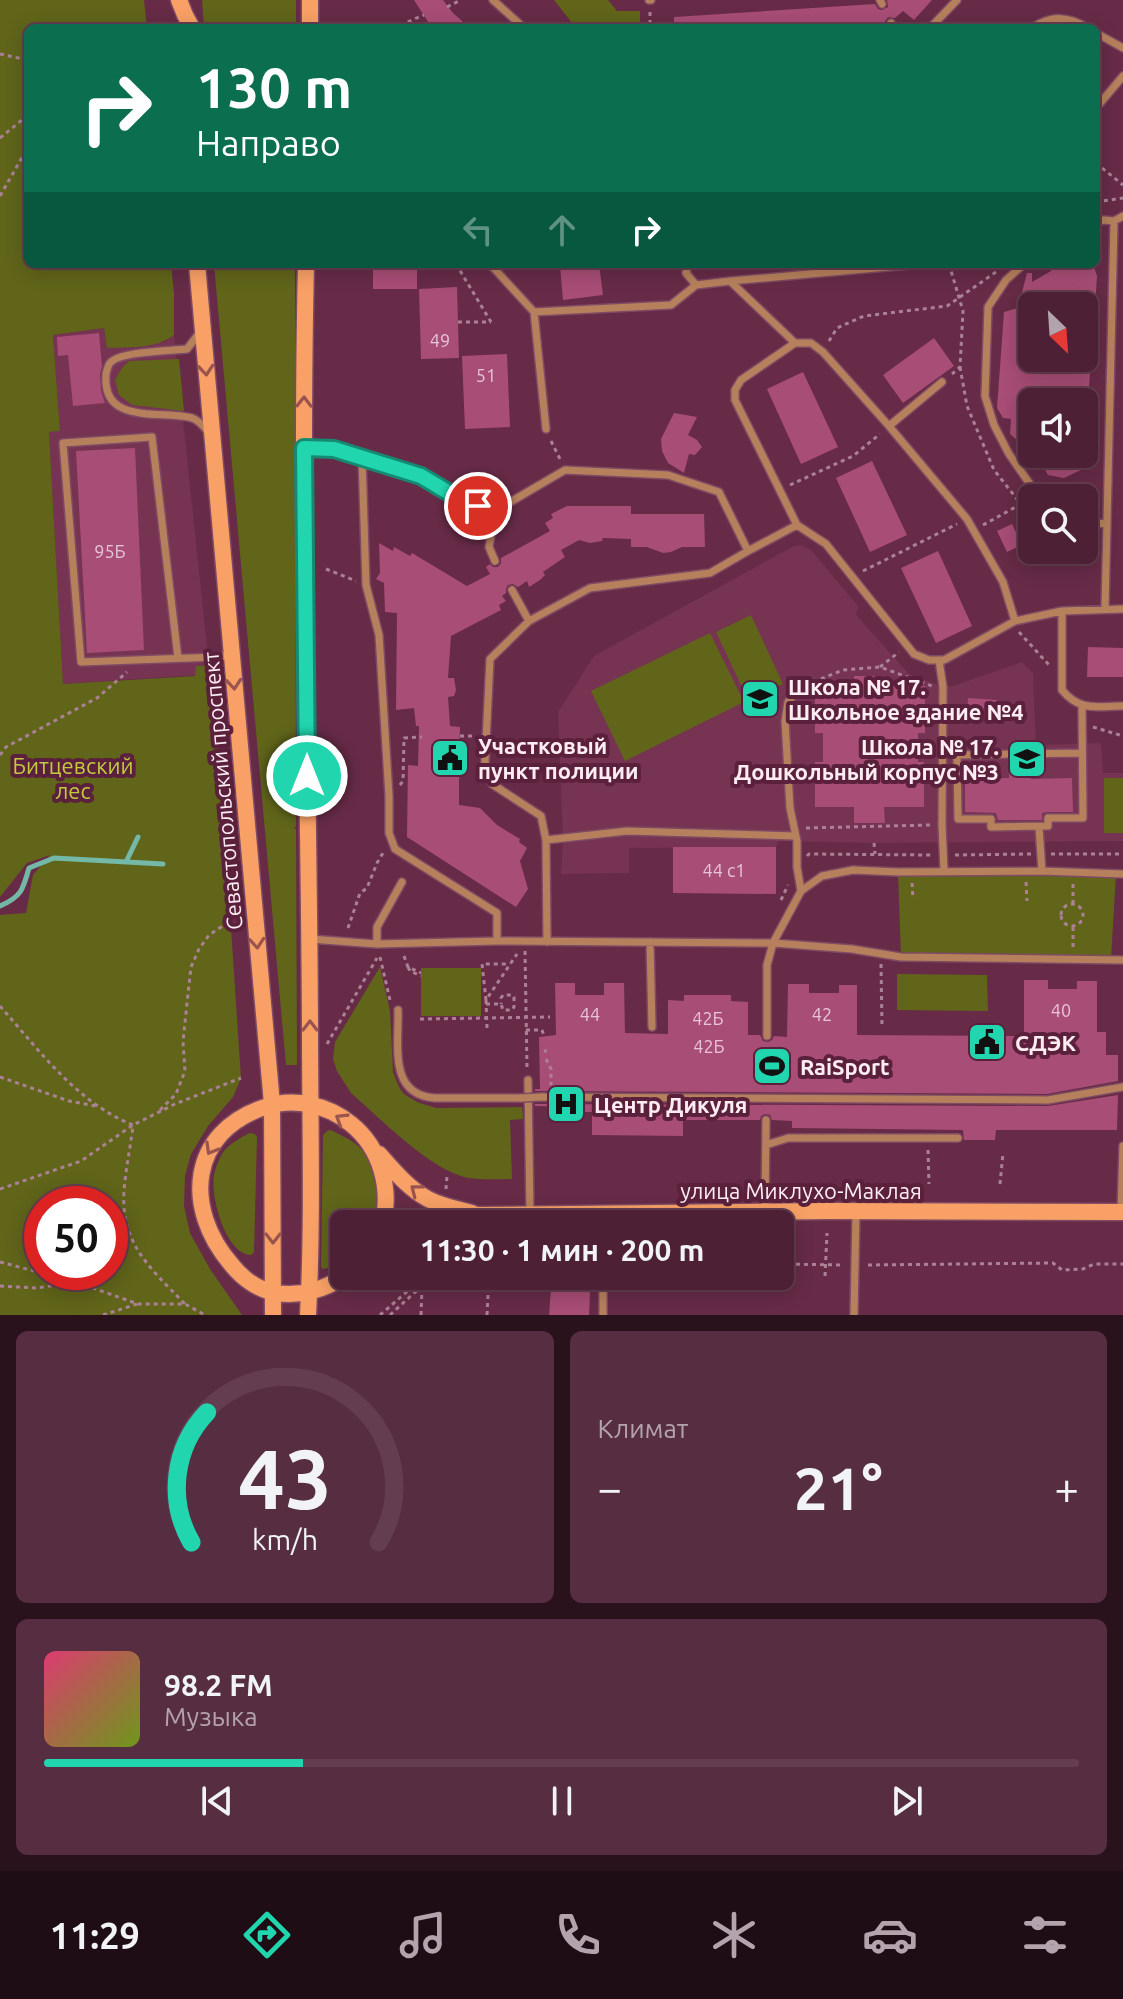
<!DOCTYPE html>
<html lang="ru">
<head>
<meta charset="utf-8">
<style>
  :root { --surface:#4d2035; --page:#572d41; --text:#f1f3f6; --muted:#b3a3ad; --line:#643e50; --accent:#21d5af }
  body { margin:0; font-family:Ubuntu,sans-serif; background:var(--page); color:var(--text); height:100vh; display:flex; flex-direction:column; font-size:30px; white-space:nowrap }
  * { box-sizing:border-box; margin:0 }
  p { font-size:26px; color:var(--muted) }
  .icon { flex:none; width:44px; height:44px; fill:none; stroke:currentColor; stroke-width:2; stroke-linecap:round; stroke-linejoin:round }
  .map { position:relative; height:1315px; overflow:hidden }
  .sheet { display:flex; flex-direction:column; gap:16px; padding:16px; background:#2a121d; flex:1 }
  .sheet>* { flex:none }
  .guide { position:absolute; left:24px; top:24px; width:1076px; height:244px; border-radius:12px; box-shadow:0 4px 20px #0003,0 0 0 2px var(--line); background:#0b6e4f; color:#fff; overflow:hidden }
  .needle { width:52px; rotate:155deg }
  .fabs { position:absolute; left:1018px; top:292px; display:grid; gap:16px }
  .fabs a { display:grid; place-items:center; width:80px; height:80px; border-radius:12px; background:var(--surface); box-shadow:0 4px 20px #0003,0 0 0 2px var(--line); font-size:40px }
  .speed { position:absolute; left:24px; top:1186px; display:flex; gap:16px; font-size:40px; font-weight:700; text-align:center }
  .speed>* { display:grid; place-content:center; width:104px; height:104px; border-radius:50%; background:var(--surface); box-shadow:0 4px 20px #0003,0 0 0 2px var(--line); line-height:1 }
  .speed .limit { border:12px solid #d22; background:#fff; color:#111 }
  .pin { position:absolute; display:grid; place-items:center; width:68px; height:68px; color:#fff; margin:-34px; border:4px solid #fff; border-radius:50%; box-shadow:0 2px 8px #0007 }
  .me { position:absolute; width:88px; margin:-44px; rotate:0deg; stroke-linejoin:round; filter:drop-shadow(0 0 6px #0008) }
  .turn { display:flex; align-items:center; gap:28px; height:168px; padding:0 40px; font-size:36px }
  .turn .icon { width:104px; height:104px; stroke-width:2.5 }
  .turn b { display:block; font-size:56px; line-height:68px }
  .lanes { display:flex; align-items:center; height:76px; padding:0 40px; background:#0003; justify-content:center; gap:40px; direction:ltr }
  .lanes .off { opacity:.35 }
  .big { font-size:60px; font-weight:700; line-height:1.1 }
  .sheet .widget { flex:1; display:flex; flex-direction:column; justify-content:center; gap:12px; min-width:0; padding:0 28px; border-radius:12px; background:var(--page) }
  .sheet .dial { align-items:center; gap:0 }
  .dial svg { height:208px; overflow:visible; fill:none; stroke:var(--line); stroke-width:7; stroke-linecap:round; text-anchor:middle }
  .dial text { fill:var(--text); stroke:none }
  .song { display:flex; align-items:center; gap:24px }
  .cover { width:96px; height:96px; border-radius:12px; background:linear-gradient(135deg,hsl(340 70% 55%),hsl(80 70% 35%)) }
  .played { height:8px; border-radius:4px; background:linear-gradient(90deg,var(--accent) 25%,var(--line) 25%) }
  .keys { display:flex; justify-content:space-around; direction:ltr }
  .heat { display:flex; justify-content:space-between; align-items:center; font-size:44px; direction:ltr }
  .sheet .tiles { flex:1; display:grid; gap:16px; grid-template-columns:1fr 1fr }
  .widget:last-child { grid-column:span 2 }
  .trip { position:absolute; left:330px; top:1210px; width:464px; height:80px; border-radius:12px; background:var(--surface); box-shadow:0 4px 20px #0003,0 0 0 2px var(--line); font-weight:700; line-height:80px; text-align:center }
  .dock { display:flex; height:128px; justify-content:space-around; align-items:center; background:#1f0d15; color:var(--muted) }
  .dock .icon { width:56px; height:56px }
  .dock .on { color:var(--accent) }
  .dock b { font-size:36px; color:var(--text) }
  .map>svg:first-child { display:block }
  .built { fill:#773352 }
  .green { fill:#60651a; fill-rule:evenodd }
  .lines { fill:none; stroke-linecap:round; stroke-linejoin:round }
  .stream { stroke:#74b8a8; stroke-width:5 }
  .building { fill:#a84d76 }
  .service-casing { stroke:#7f4a63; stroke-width:10 }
  .secondary-casing { stroke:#7f4a63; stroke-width:19 }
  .path { stroke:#ab8295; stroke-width:3; stroke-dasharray:4 4; stroke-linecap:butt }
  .service { stroke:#b7805c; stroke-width:7 }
  .secondary { stroke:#f8a066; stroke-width:16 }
  .service-bridge-casing { stroke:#7f4a63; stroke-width:10; stroke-linecap:butt }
  .service-bridge { stroke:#b7805c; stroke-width:7 }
  .oneway { stroke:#9a534d }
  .route-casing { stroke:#158a72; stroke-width:20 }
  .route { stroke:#21d5af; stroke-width:14 }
  .labels { text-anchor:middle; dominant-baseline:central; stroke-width:8; stroke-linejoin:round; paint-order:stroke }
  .number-label { font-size:18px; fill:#e8c5d4 }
  .poi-label { font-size:22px; font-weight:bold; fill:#fdedf3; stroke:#5b203c; text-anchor:start }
  .park-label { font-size:22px; fill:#c1cb3f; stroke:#5b203c }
  .street-label { font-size:22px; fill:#fdedf3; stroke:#5b203c }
</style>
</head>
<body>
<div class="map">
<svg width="1123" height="1315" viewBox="0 0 1123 1315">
  <rect width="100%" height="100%" fill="#672b47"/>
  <path class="built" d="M104,328L108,348L165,342L174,335L207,647L211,665L196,666V675L63,684L49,432L60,431L53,335Z
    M800,545L811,550L858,606L856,615L909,674L943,687L953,686L1022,662L1033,673L1036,745L1101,743L1103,773H1123V841L874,843L778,841L776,847L629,848V873L561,874L563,839L558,712L594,656L792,547Z"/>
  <path class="green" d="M0,0H144L147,28H28V264H171L174,293V335C157,349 129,347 107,348L104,328L53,335L60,431L49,432L63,684L195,676L196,666L211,665L227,868L241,1078L233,1097L208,1126L191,1154L185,1176L184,1206L190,1233L210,1269L242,1315H0V915L26,913L33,875L50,855L27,863L0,897ZM42,1204H110V1272H42Z
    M202,0H296V26L295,28H204Z
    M554,0H608L617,11H640V28H576Z
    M214,264H295L296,826L294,828L296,829L297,1065H286Z
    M179,359L184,411L132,405L119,395L115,380L122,368L129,361Z
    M751,615L783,684L748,700L716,632Z
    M710,633L744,702L625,761L591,691Z
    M1104,778H1123V833H1104Z
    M898,872L1116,874L1111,959L901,957Z
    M380,967L390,1011L393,1072L399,1087L404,1094L417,1102L436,1108L522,1107L523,1119L510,1120L512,1179C497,1179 482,1180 468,1178C430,1170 381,1119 351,1093L337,1071L333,1059L335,1042Z
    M421,968H481V1016H421Z
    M897,974L987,975L988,1011L897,1010Z
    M331,1130C342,1136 355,1141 363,1151C379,1170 381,1201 372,1224H344V1261L328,1268L323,1269L321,1267L323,1135L327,1131Z
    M250,1133L255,1134L257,1137L254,1252L251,1255C226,1255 210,1197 214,1175C215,1169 220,1156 224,1151C230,1144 241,1137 250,1133Z"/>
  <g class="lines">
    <path class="stream" d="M126,862L138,837
      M0,906C21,897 23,890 29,868L54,858L163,864"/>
  </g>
  <path class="building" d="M414,0H443L453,13L470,28H432Z
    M887,0H932L914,20L903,11L895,18L888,17L885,21V25L877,28H674V17L875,4L878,9L882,10L888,7Z
    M373,264H417V289H373Z
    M576,264H599L603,295L563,300L560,266Z
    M1054,264H1093L1097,276L1095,306H1032V358H1091L1088,402H1032V453L1010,434L1011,419L1003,418L997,408L1004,312L1018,308L1027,273H1032V282L1051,271Z
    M457,287L459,358L421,359L419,289Z
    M99,333L102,366L100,374L101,391L105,403L73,406L68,355L58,356L57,337Z
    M934,338L954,366L903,403L883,375Z
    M507,354L510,427L465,429L462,356Z
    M803,372L838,447L801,464L767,389Z
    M674,413L697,417L688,435L697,440L702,447L695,455L689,454L684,473L668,463L662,451L661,439Z
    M135,448L144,650L87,653L76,451Z
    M1036,454H1084L1083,469L1064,478L1048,475Z
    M872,461L907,535L870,552L836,478Z
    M567,506H631V514H704L705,547H682L671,552L663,553L647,547H631V539L603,538L602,541L590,543L579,540L561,550L565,557L543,572L545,575L540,580L529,587L527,581L518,587L513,584L508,585L506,589V593L502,596L506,601L499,605L501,610L451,636L448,678H454L456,690L454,696L448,697L450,726L460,727L459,752L462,754L464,759L459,779V805L480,808L497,825L520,839L519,842L527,848L520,861L528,889L516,907L407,837L408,765L418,766L419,726H416L414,708L396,710L397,613L385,612L384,583L376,579L380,573L379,543L393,551L394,547L410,556L412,553L467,586L490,574L486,567L490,564L493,567H498L501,563V558L550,531L545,523L553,518L551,514Z
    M1012,524L1022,545L1007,552L997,531Z
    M938,551L972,626L936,643L901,568Z
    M1088,647L1123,648V677H1087Z
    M854,676H887V685L925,686V733H918V762H924V807H884L885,823H854V807H815V762H823V733H815V689L818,686L854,685Z
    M968,698L997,700L996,716L967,714Z
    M1009,771H1031V779L1072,778L1073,812H1047L1042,813V820H998L996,813L965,812V779L1009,778Z
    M673,847H776V894L673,893Z
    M1024,980H1048V989H1077V981H1097V1032H1106V1055H1118V1081L1047,1094L535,1091V1089H540L539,1037L556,1035L555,983H575V995H604V983H624L625,1033L668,1034V1000L684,1001V995H731V1001L748,1002V1035H760L763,1041L768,1042L772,1040L774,1036L787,1037L788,984H809V993H839V985H857V1035L1024,1036Z
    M1118,1095L1117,1130H996L995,1140H964L963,1130L792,1128V1121L772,1120L770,1115L765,1114L761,1116L760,1120H683V1136L592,1135V1112H579V1107L535,1106V1104H541L1048,1106Z
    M551,1289L590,1292L589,1315H549Z"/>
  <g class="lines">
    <g class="service-casing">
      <path id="service" d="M493,0L524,28
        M649,0H651
        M880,0L882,4
        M891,23L893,28
        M930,28L957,0
        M1032,28C1052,15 1068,16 1088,28
        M1096,33L1123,48
        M1096,108L1123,76
        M1096,222L1104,220L1114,221
        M490,264L534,312L671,305L696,285L730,281L795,343H811L823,352L889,426L967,519L1003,582L1015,621
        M688,264L686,273L696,285
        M1024,264L1006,280L988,307L985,396L994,425L1009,454L1032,487L1043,498
        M730,281L921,264
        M534,312L546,429
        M201,331L187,349C171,351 120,351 110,363C108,365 106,373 106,375C102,425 160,410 192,418C199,420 205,428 210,434
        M795,343L741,380L735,390V400L797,525L826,544L914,654L929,660H944L1015,621L1062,611L1123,609
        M889,426L942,382
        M306,449H334L421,476L461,500L495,511L565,470L668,475L719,492L748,551L797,525
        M362,457L366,585L379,635L389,796V833L395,849L497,913V941
        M495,511L489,547L495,561
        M1084,522L1107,524
        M512,590L529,621L590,588L710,573L748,551
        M1105,608L1114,221L1123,216
        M1062,611V690C1080,712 1097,706 1123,706
        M529,621L490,659L485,762L492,784L541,816L546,840L547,942
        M178,658L152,437L63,443L81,662L216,657L232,655
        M939,660L943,687L942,824L944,871
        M1082,706L1083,818H1048V826L991,827V819H958L957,755L1082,753
        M1039,827L1042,871
        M546,840L627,831L795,836
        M801,891L797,867V841L790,808L785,721L788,702L794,694L803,687L812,683
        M310,939L377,944L497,941L773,943L852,949L901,957L1123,960
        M650,942L652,1027
        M377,944V927L402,882
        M398,1010C399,1045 388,1095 435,1098H521
        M767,1036V965L773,943L801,891L822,876L853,870L898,872L1042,871L1123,874
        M528,1080L530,1214
        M541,1097L1048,1100L1123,1087
        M766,1145L788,1138H958
        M765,1210L766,1120
        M1121,1212L1123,1146
        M603,1276V1315
        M854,1315L856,1213"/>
    </g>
    <g class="secondary-casing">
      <path id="secondary" d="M179,0L185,15L192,28
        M310,28V0
        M197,264L272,1104L273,1315
        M306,264C300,520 309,775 310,1031C310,1126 313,1221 308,1315
        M379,1154C393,1170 409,1189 428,1199C441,1206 457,1209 472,1213
        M427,1224L444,1219L479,1215L828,1211L1123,1212
        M346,1276C324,1289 302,1297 276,1293C258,1290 242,1278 231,1264C183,1208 189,1132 265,1107C294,1097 328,1105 351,1124C381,1148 391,1188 383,1224"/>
    </g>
    <path class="path" d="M447,7L461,0
      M650,12V28
      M393,28L424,15
      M0,54L28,60
      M0,138L28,115
      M1096,163L1123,185
      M0,196L24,154L28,142
      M1096,202L1123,198
      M456,264L491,322
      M665,264L676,269
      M949,264L963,311L960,367L952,374
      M458,322H491
      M829,341L837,328L864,316L947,306L996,272
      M960,367L967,406L994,470L1021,504
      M551,441L560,459
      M790,485L853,456L880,434
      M983,525L1021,504L1032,511
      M1084,543L1093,549
      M326,569L356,581
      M863,571L957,524
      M1019,632L1049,665
      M880,667L899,652
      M821,679L843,670L880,667L932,686
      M1093,727L1123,736
      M460,736H476
      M0,755L6,747L97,698L127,672
      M400,785L403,781L404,738L422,737
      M806,828L930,825
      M874,843L875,854
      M1051,854H1123
      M955,855L1031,854
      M807,856L809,854L931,855
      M1026,882L1027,901
      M912,883L913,899
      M1073,884V903
      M781,900L788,885
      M1061 915a11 11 0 1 1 22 0a11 11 0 1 1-22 0Z
      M1073,927V947
      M348,928L360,893L367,888L377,863L383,853
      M525,951L527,1068
      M404,956L408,967L421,973
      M380,957L390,1000
      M881,964L882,1027
      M408,967L410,971L421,976
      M486,1000L482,964H510
      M486,1004H501L503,1010H512L514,1007V997L512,995H503L501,998V1004
      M0,1006C39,1050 77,1103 133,1125C131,1144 127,1162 125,1181C117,1240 147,1265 185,1304
      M420,1019L550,1017
      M487,1028L486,1000L517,954
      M526,1030H542L544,1036
      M327,1044L377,958
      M544,1051H547
      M546,1059L551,1069V1085
      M0,1077L69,1101L96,1106
      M160,1110L176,1094L185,1071L183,1042L187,1003L191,967L199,949L209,935L224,925L237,924
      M928,1150L929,1184
      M1000,1184L1003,1153
      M0,1189L81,1161L133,1125L175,1104L241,1078
      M446,1189L447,1176
      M0,1262L76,1282L138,1304H185L205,1315
      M780,1264L844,1265
      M868,1265L1053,1263L1062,1270L1083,1269L1094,1264H1123
      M825,1276L827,1233
      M0,1286L36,1288L72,1283
      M103,1315L137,1304
      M380,1315L425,1276
      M390,1315L414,1293L437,1276
      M421,1315L422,1287
      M487,1315L489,1276"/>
    <use href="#service" class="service"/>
    <use href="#secondary" class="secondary"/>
    <g class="service-bridge-casing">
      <path id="service-bridge" d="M521,1098L541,1097"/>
    </g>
    <use href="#service-bridge" class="service-bridge"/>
  </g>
  <defs><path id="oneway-chevron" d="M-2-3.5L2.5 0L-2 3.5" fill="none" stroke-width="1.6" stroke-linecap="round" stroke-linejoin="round" transform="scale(2)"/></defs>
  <g class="oneway">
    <use href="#oneway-chevron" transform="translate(206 370) rotate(85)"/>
    <use href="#oneway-chevron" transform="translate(304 402) rotate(-89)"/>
    <use href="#oneway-chevron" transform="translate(234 684) rotate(85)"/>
    <use href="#oneway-chevron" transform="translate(257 943) rotate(85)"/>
    <use href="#oneway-chevron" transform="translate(310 1026) rotate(-90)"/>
    <use href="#oneway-chevron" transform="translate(341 1119) rotate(-148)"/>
    <use href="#oneway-chevron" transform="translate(211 1149) rotate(120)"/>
    <use href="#oneway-chevron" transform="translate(416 1190) rotate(-142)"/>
    <use href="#oneway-chevron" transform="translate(273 1238) rotate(90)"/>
  </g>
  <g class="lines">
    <g class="route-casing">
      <path id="route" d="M307,776L304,448L334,449L421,476L461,500L478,506"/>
    </g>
    <use href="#route" class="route"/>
  </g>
  <defs>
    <g id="school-square" transform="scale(2)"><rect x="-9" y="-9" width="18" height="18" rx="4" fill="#21d5af" stroke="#5b203c"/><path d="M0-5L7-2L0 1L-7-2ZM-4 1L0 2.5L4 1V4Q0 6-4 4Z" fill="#111"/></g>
    <g id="civic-square" transform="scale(2)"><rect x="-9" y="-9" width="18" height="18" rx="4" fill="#21d5af" stroke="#5b203c"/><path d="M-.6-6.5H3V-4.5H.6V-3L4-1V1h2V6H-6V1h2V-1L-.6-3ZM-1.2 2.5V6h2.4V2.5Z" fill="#111"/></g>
    <g id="stadium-square" transform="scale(2)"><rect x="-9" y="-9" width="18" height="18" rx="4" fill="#21d5af" stroke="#5b203c"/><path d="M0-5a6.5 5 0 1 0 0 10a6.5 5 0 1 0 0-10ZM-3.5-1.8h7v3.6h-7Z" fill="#111"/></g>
    <g id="hospital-square" transform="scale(2)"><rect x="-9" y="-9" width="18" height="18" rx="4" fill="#21d5af" stroke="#5b203c"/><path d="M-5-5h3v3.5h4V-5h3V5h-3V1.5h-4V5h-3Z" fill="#111"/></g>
  </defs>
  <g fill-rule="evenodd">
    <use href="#school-square" x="760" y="699"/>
    <use href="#civic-square" x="450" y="758"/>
    <use href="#school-square" x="1027" y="759"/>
    <use href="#civic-square" x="987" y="1042"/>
    <use href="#stadium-square" x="772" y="1066"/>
    <use href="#hospital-square" x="566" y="1104"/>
  </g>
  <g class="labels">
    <g class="number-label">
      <text x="440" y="340">49</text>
      <text x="486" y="375">51</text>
      <text x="110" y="551">95Б</text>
      <text x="724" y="870">44 с1</text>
      <text x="1061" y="1010">40</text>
      <text x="590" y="1014">44</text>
      <text x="822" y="1014">42</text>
      <text x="708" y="1018">42Б</text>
      <text x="709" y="1046">42Б</text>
    </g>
    <g class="poi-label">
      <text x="788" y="686">Школа № 17.<tspan x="788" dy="25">Школьное здание №4</tspan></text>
      <text x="478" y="745">Участковый<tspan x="478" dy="25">пункт полиции</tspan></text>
      <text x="999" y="746" text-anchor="end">Школа № 17.<tspan x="999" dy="25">Дошкольный корпус №3</tspan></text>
      <text x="1015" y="1042">СДЭК</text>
      <text x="800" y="1066">RaiSport</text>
      <text x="594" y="1104">Центр Дикуля</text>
    </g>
    <g class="park-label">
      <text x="73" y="765">Битцевский<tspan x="73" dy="25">лес</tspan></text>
    </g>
    <g class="street-label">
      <text transform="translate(222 791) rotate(-95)">Севастопольский проспект</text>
      <text x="801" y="1190">улица Миклухо-Маклая</text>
    </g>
  </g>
</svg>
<div class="fabs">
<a><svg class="needle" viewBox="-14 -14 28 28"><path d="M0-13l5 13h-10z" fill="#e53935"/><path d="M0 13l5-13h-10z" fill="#b3a3ad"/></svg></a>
<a><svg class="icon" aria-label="sound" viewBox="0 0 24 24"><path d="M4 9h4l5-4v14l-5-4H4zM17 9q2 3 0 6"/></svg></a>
<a><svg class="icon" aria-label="search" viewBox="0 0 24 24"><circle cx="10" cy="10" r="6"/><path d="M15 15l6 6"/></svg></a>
</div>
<div class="speed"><div class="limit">50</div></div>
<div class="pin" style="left:478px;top:506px;background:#d93025"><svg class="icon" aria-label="arrive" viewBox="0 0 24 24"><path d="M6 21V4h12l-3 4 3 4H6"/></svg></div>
<svg class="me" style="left:307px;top:776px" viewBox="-20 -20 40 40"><circle r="17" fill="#21d5af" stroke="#fff" stroke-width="3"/><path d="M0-11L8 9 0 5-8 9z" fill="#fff"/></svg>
<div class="trip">11:30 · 1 мин · 200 m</div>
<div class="guide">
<div class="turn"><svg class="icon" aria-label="right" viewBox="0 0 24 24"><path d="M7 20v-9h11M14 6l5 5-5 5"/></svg><div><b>130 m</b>Направо</div></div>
<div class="lanes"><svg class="icon off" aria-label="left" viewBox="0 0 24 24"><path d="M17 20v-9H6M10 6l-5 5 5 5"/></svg><svg class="icon off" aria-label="ahead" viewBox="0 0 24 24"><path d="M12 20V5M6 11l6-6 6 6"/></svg><svg class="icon" aria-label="right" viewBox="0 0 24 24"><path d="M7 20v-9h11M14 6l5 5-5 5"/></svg></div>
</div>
</div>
<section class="sheet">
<div class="tiles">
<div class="widget dial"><svg viewBox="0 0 100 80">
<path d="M14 69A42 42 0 1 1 86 69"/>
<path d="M14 69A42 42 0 0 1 20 19" stroke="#21d5af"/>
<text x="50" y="56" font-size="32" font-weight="700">43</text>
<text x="50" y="72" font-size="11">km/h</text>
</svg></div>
<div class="widget"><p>Климат</p>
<div class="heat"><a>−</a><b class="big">21°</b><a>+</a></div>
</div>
<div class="widget">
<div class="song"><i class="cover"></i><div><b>98.2 FM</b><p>Музыка</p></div></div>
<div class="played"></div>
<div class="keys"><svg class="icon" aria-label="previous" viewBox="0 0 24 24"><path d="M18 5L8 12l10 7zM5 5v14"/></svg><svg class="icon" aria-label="pause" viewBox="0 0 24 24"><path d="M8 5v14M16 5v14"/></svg><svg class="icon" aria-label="next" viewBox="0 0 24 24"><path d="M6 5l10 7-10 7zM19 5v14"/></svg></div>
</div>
</div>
</section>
<nav class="dock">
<b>11:29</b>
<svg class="icon on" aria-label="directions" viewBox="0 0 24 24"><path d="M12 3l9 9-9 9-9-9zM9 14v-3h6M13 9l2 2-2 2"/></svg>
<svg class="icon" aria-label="music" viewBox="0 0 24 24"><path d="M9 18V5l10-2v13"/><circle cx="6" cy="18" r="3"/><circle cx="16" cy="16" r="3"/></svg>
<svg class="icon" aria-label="phone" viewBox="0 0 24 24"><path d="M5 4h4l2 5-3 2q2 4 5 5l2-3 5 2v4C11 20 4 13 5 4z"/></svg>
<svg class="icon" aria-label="climate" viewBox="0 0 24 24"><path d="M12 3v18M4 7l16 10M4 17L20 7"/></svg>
<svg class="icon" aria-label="car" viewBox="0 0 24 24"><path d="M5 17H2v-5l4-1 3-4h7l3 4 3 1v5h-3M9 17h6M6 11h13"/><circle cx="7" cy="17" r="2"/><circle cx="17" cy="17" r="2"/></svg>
<svg class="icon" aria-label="filters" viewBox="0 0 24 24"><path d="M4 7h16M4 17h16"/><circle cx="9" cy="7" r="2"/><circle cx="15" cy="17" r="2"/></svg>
</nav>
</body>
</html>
